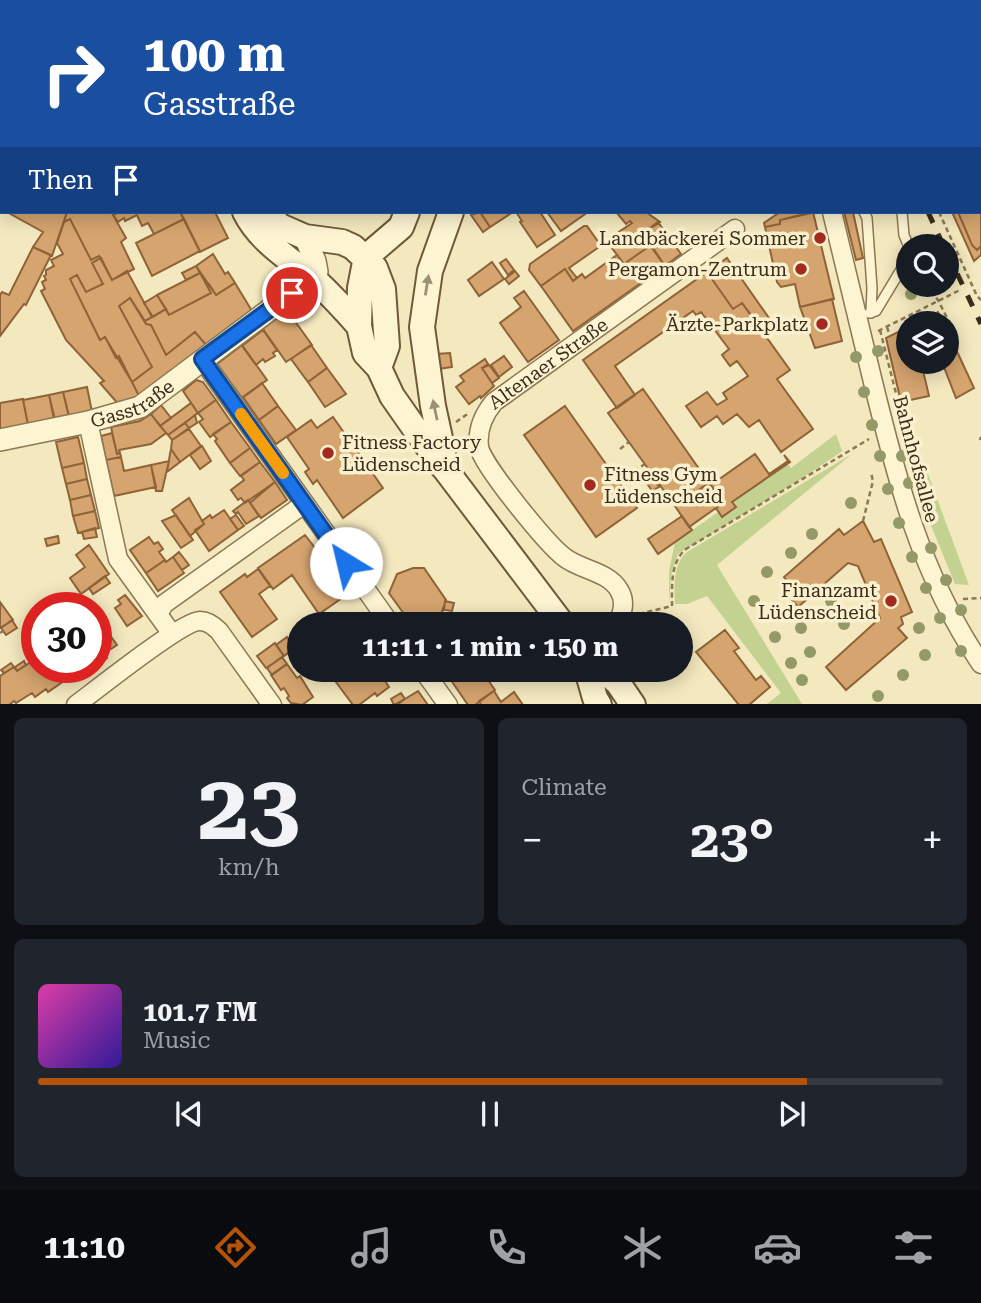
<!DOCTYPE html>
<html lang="en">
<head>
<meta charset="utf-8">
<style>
  :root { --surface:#171b24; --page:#20242c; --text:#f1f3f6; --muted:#9ea1a6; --line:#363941; --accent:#b45309 }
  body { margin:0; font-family:"Roboto Serif",serif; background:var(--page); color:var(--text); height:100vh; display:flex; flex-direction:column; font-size:26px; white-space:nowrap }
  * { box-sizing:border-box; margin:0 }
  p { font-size:23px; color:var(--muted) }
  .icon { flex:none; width:38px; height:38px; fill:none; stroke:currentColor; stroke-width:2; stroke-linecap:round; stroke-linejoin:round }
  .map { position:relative; height:704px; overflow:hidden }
  .drawer { display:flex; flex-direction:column; gap:14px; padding:14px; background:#0d0f14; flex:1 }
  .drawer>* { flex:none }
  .top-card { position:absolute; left:0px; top:0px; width:982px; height:214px; box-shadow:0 4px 18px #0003; background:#1a4fa0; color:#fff; overflow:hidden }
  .buttons { position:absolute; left:896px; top:234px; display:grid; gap:14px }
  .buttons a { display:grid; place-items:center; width:63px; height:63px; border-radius:50%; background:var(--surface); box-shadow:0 4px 18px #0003; font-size:35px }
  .speed { position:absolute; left:21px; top:592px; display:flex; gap:14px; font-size:35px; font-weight:700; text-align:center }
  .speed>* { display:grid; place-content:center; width:91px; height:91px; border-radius:50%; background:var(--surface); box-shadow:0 4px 18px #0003; line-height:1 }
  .speed .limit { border:10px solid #d22; background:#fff; color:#111 }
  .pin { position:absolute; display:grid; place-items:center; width:60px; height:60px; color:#fff; margin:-30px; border:4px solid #fff; border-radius:50%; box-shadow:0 2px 7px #0007 }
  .me { position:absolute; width:77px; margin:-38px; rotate:324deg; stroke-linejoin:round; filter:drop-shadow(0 0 5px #0008) }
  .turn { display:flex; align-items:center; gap:24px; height:147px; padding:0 28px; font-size:32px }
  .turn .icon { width:91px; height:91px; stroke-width:2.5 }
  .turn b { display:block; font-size:49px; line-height:60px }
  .then { display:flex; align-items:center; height:66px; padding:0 28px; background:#0003; gap:14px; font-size:26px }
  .big { font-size:52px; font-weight:700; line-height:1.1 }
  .drawer .card { flex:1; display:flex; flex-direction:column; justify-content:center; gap:10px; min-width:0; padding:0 24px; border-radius:10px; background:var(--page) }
  .drawer .dial { align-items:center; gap:0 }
  .dial b { font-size:91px; line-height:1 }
  .song { display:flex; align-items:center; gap:21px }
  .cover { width:84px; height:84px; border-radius:10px; background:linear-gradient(135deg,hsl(320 70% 55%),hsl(250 70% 35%)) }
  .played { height:7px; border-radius:4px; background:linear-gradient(90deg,var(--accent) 85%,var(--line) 85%) }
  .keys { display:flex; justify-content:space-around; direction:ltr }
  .heat { display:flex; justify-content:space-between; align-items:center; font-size:38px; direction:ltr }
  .drawer .tiles { flex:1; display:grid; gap:14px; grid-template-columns:1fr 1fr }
  .card:last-child { grid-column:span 2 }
  .trip { position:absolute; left:287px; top:612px; width:406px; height:70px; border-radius:35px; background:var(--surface); box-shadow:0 4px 18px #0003; font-weight:700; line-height:70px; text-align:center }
  .menu { display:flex; height:112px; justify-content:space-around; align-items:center; background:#090b0e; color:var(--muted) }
  .menu .icon { width:49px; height:49px }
  .menu .selected { color:var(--accent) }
  .menu b { font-size:32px; color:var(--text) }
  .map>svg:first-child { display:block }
  .green { fill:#c4d291 }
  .building { fill:#d5a46f; stroke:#8f6338; stroke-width:2 }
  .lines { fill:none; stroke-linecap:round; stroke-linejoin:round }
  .secondary-tunnel { stroke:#cec39d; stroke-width:24; stroke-dasharray:24 12; stroke-linecap:butt }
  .service-casing { stroke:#8d7854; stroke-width:12 }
  .minor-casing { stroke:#8d7854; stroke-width:21 }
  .tertiary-casing { stroke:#8d7854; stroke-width:24 }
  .secondary-casing { stroke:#6f5938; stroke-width:28 }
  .path { stroke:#8d7854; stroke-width:2.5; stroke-dasharray:5 3.5; stroke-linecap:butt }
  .service { stroke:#fdf4d2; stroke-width:9 }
  .minor { stroke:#fdf4d2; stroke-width:18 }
  .tertiary { stroke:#fdf4d2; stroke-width:21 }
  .secondary { stroke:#fdf4d2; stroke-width:24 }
  .rail { stroke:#3b2d1b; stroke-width:5; stroke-dasharray:12 12; stroke-linecap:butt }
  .tree { fill:#939a67 }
  .oneway { fill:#9c9076 }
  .route-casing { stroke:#114b97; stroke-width:18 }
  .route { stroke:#1a73e8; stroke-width:12 }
  .slow { stroke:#f59e0b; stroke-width:12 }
  .poi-dot { fill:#a32a1e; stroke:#f9f1ce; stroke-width:2.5 }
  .labels { text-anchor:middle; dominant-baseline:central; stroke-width:7; stroke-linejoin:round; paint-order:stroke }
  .poi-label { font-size:19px; fill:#3b2d1b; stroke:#f9f1ce; text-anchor:end }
  .street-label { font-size:19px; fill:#3b2d1b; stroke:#f9f1ce }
</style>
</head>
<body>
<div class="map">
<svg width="981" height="705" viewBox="0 0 981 705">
  <rect width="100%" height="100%" fill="#f3e8be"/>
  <path class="green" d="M836,434L842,451L850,446L798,481L678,554L671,576L669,604V571L675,542L718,512L722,516L735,507L732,502L787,463L791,468Z
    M852,454L717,565L802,704H767L781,693L707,596L687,604H675C674,586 673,564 687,552Z
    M925,466L969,585L955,584L925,511L914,475Z"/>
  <path class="building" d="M0,0H12L2,2V19Z
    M12,0H45V2Z
    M72,0H120L121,2H67Z
    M188,0H224V2H189Z
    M252,0H431L248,2Z
    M684,0H814L815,2H681Z
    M910,0H939V2H910Z
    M2,148V178L0,177Z
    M0,177L2,178L0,209Z
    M981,189V246L977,250L972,245L958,212H980Z
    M7,212H67L52,256L33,247L43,232Z
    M67,212H119L113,215L126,238L121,242L134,269L112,280L99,256L91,260L70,219L64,222Z
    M119,212H180L184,219L154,234L148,223L142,226L137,215L125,221L124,218L118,222L113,215Z
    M180,212H215L228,238L200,252Z
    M480,212L490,227L483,232L471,215Z
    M480,212H513L490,227Z
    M516,212H540L555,235L537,247L520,222L522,221Z
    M547,212H588L561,231Z
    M616,212H646L660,222L642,234L651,245L624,264L608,243L612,240L610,238L632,223L630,221L626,224Z
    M780,212H812V213L780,220V224L765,227L764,223Z
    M813,212L834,299L800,307L795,284L781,287L777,282L765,227L780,224V220Z
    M844,212H853L863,258L856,260Z
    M952,212H958L972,245L977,250L981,246V255L974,261Z
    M70,219L91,260L99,256L101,258L92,263L103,284L86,292L77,275L70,279L100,340L105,337L116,358L119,356L140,398L120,406L100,383L104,381L66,340L41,291L45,289L42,282L46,280L44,276L46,275V270L54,266L51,260L63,254L57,243L64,222Z
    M184,219L200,251L152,276L136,243Z
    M658,222L681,254L665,266L642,234Z
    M584,226H587L599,243V247L569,268L577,278L573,281L565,269L541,286L529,270L530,264Z
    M651,245L665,266L573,331L541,286L565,269L573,281L582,274L585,278L617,255L624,264Z
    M33,247L51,255L26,305L24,304L0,336V295L2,292L9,295Z
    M213,254L225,274L228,272L235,283L216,295L196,266Z
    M101,258L112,280L127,271L152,317L145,321L130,298L119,306L152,367L132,382L105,337L100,340L70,279L77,275L86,292L103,284L92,263Z
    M727,258L771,321L761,328L742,303L733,309L707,272Z
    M506,259L514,270L508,275L500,263Z
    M492,262L504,279L479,296L468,280Z
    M196,266L200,273L186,280L182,273Z
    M515,271L519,276L509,284L505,279Z
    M707,272L733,309L742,303L790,370L777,379L813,429L781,452L759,420L749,427L737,414L723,424L717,416L701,427L686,406L707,392L717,405L727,399L723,393L748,376L737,361L730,366L722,355L729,349L701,312L696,315L693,311L615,366L635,395L617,408L583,360Z
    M200,273L211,293L169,315L157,295Z
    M235,283L252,311L207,346L195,332L166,355L151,325L146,324L145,321L166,309L169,315L211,293L207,285L209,284L216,295Z
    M524,291L559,340L528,362L500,323L521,307L514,298Z
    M157,295L166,309L153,317L144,303Z
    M130,298L146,324L151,325L166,355L195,332L207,346L140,398L132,382L152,367L119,306Z
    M832,299L842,341L815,348L800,307Z
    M287,310L312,345L286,362L263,329Z
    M938,312L944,324H915Z
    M908,327V362H921L929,396L901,402L886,338Z
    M263,330L277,350L273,353L275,356L265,362L263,359L256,365L242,346Z
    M947,330L974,388L956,398L942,362H947Z
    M242,345L267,380L242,398L217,364Z
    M311,345L327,368L308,382L291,359Z
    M450,353L452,367L438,369L436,354Z
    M504,356L512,367L499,377L491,365Z
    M485,359L488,364L482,368L494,386L481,398L480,396L469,404L456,387L464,381L460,376Z
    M489,365L499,378L492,383L482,368Z
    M327,368L346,394L325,407L308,382Z
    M196,380L203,382L216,400L198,413L183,391Z
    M262,383L278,406L259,420L243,397Z
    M87,387L92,412L69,417L63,392Z
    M643,389L709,483L675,506L608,413Z
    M63,392L69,416L54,419L49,395Z
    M49,395L55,420L28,425L23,400Z
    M23,399L28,425L0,431V403Z
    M216,400L231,422L210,437L199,422L203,419L198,413Z
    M191,403L198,413L168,435L160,426Z
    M161,405L171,418L160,426L151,414Z
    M278,406L296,430L276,444L259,420Z
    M565,406L637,508L596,537L524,435Z
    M151,414L166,433L151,444L119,450L120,453L117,454L111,427L140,421Z
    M195,415L197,423L189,428L185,423Z
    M333,417L383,488L343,518L317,480L313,484L305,472L309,469L287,437L311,420L317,428Z
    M231,422L250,448L230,463L215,441L217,439L213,434Z
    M185,423L189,428L172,440L168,435Z
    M189,429L201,446L180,462L171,449L172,440Z
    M112,433L117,454L120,453L121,457L106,460L101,436Z
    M78,437L84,463L62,468L56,442Z
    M202,446L211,461L200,469L190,455Z
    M250,448L260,462L240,476L230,463Z
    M171,449L180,462L167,472L170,454Z
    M755,454L769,474L788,461L784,455L790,462L732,502L736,507L722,517L716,508L723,503L711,485Z
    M121,457L124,471L151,465L156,487L114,496L106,460Z
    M169,461L162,491H156L151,465Z
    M260,462L275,482L245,503L241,498L238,500L231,490L244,480L241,476Z
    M84,463L87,479L66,484L62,468Z
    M649,473L659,487L652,491L643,477Z
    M87,479L91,495L70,500L66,484Z
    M275,482L287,500L261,518L248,500L251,502Z
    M709,483L723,503L689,527L675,506Z
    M91,495L95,511L73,516L70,500Z
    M189,498L204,524L190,536L172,510Z
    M248,500L259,516L246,524L238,512L236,514L233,511Z
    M224,510L238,530L209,551L195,530L204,524L202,521L210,515L212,518Z
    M95,511L99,528L78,533L73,516Z
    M176,515L193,540L181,548L162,521Z
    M236,515L244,526L238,530L230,519Z
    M682,516L692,530L658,554L648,539Z
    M863,521L874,542L881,539L912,612L901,617L903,624L898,628L907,638L846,690L826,667L880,618L858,566L848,563L798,607L789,596L792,593L789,590L792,587L784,577L839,529L844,535Z
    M95,528L97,537L84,539L82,532Z
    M305,535L319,553L320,555L316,558L327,570L324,573L342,598L319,614L292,575L273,589L258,568Z
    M58,536L59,543L47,546L45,539Z
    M149,537L154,544L158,542L163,549L159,552L165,560L146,573L130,550Z
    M89,545L109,574L81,594L70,578L85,567L76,555Z
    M179,552L189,565L182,570L173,557Z
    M173,557L184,573L158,591L146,573L165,560L166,562Z
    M413,568H424L446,600L442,611L452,625H434L430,619L423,625H412L389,593L397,574Z
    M258,569L270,586L259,594L277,619L252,637L220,592L245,574L247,577Z
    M105,576L110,583L93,594L89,588Z
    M125,595L142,616L127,626L115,608L121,604L118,600Z
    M445,601L454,603L452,611L444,610Z
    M0,602L13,620L0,628Z
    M12,620L17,628L6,635L1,628Z
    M102,624L117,645L111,649L96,628Z
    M96,628L104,640L97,645L96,644Z
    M725,630L739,648L734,651L756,680L761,676L770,687L749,705H739L696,652Z
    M287,637L295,648L284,656L276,645Z
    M275,643L284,656L266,668L257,656Z
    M96,644L107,658L96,665Z
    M282,657L287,664L272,675L267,668Z
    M37,658V667H54L64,681L48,692L46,689L35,697L32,693L16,703L14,701L9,705H0V676L14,667L17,671Z
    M24,661L26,665L17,671L15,667Z
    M11,663L14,667L4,673L1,670Z
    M287,664L297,678L300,676L313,697L302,705L291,703L287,698L289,696L284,688L281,690L271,675Z
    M78,667H94L83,674Z
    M335,670H378L389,687L377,696L375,693L359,705H353L330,674Z
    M444,670H481L495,690L475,705H468Z
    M418,691L428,705H397L405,699Z
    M494,691L501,702L514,692L523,705H481L479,701Z
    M401,693L405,699L394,705L391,699Z"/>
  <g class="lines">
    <path class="secondary-tunnel" d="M492,2V0"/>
    <g class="service-casing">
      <path id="service" d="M864,212L867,218L872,288L871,313
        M902,212L904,235L909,247
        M869,313L876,311L908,258"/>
    </g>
    <g class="minor-casing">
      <g id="minor">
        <path d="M534,0V2"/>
        <path d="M957,0V2"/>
        <path d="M504,2L505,0"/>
        <path d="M980,85L981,89"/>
        <path d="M832,212C845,267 859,322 872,378C897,481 921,575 981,664"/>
        <path d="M202,359L391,625"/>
        <path d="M88,422L118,559L172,634"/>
        <path d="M158,614L164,604L304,504"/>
        <path id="s1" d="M616,625C623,614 626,601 619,590C608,571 580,570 564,557C547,544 483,466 479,447C477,430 484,414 494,402L735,229"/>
        <path d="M423,670L448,705"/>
        <path d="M76,705C96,690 182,621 200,621C208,621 214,626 219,631L272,705"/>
      </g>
    </g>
    <g class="tertiary-casing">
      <g id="tertiary">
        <path d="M145,0V2"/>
        <path id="s2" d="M0,440L88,422L140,407L312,278L317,272L315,261L305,237"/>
      </g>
    </g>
    <g class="secondary-casing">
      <path id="secondary" d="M980,140H981
        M245,212C260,242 289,258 314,279C330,294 345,310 359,326
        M266,212L280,226L305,237L342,242L353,247L375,268L383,289L387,346L379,368
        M407,212L401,227L366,257L360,288L359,326L365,353L379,368L392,396L420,436L563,625
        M443,467V452L433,406L422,327L430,271L451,212
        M587,670L595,698L599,705
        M603,670L618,683L633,705"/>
    </g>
    <path class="path" d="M166,0L167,2
      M939,212L977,296L981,300
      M925,285L938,300L947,318L942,320
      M910,315L914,324
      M887,327L890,336
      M880,330L906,433
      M878,331L960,290
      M951,339L957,336
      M456,422L466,415L467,417
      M980,440L981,437
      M620,449L629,442
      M634,471L645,464
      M863,521L873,481L871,473
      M963,599L981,598
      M639,614L672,606C672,587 670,562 686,549L869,439
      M0,633L3,631"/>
    <use href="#service" class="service"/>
    <use href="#minor" class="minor"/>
    <use href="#tertiary" class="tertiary"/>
    <use href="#secondary" class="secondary"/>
    <path class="rail" d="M928,212L944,247
      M947,252L981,324"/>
  </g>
  <g class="tree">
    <circle cx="911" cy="294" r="6"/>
    <circle cx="878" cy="351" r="6"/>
    <circle cx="856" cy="357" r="6"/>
    <circle cx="864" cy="392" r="6"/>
    <circle cx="872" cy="425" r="6"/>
    <circle cx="880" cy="456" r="6"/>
    <circle cx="902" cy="456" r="6"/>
    <circle cx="909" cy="483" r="6"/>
    <circle cx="888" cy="489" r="6"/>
    <circle cx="851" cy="503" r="6"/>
    <circle cx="899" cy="523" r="6"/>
    <circle cx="812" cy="534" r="6"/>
    <circle cx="931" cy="548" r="6"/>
    <circle cx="791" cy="553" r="6"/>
    <circle cx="912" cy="557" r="6"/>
    <circle cx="767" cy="572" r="6"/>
    <circle cx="946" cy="580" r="6"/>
    <circle cx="926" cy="588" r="6"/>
    <circle cx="754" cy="601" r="6"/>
    <circle cx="831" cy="601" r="6"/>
    <circle cx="961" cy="610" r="6"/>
    <circle cx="940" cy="618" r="6"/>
    <circle cx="844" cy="624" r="6"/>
    <circle cx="801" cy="628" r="6"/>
    <circle cx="919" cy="628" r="6"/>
    <circle cx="775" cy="637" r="6"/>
    <circle cx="961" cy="651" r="6"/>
    <circle cx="810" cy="652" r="6"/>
    <circle cx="925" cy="655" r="6"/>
    <circle cx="791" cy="663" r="6"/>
    <circle cx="903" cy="675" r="6"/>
    <circle cx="802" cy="680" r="6"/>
    <circle cx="878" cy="696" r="6"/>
  </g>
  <defs><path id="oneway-solid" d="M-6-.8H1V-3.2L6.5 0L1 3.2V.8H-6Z" transform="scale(1.75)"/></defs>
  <g class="oneway">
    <use href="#oneway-solid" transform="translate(427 285) rotate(-81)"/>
    <use href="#oneway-solid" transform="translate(435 410) rotate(-102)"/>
  </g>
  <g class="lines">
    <g class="route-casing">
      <path id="route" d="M292,293L202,359L346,563"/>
    </g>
    <use href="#route" class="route"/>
    <path class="slow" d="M241,414L283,473"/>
  </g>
  <g class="poi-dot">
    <circle cx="820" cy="238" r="7"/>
    <circle cx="801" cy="269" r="7"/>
    <circle cx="822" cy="324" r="7"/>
    <circle cx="328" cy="453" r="7"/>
    <circle cx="590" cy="485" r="7"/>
    <circle cx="891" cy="601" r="7"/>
  </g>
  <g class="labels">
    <g class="poi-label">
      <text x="806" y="238">Landbäckerei Sommer</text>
      <text x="787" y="269">Pergamon-Zentrum</text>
      <text x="808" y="324">Ärzte-Parkplatz</text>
      <text x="342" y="442" text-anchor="start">Fitness Factory<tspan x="342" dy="22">Lüdenscheid</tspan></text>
      <text x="604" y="474" text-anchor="start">Fitness Gym<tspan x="604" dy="22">Lüdenscheid</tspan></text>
      <text x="877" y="590">Finanzamt<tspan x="877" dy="22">Lüdenscheid</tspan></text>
    </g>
    <g class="street-label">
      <text stroke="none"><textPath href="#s1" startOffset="357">Altenaer Straße</textPath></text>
      <text stroke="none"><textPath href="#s2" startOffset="138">Gasstraße</textPath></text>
      <text transform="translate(916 459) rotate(75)">Bahnhofsallee</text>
    </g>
  </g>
</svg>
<div class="buttons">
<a><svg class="icon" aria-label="search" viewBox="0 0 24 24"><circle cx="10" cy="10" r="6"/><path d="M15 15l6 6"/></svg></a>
<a><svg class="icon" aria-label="layers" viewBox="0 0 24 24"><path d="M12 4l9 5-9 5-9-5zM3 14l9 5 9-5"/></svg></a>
</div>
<div class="speed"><div class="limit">30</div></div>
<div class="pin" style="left:292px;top:293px;background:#d93025"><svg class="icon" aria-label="arrive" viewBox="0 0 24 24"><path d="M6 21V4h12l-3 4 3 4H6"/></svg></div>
<svg class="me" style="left:346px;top:563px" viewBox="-20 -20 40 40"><circle r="19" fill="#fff"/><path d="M0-13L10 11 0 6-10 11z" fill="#1a73e8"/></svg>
<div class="trip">11:11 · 1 min · 150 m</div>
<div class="top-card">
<div class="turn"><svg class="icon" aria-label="right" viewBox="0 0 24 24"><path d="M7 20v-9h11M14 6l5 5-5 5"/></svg><div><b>100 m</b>Gasstraße</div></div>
<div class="then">Then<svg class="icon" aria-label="arrive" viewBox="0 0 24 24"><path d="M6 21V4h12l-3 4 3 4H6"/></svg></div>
</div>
</div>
<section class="drawer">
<div class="tiles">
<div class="card dial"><b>23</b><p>km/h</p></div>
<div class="card"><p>Climate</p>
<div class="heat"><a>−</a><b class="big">23°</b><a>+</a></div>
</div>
<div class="card">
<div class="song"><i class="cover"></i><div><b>101.7 FM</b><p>Music</p></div></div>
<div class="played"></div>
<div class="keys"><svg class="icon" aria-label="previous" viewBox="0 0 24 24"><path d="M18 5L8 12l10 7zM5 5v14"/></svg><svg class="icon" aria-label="pause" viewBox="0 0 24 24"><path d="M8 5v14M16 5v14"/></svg><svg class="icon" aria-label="next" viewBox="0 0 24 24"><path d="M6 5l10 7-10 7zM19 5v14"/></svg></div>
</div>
</div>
</section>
<nav class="menu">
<b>11:10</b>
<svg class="icon selected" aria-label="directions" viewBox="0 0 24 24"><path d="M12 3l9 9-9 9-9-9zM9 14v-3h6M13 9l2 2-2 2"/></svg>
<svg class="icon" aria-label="music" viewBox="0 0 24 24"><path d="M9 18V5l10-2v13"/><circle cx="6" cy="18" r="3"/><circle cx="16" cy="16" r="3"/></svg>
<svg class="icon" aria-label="phone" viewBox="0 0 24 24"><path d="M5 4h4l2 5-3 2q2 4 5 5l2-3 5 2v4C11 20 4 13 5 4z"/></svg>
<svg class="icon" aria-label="climate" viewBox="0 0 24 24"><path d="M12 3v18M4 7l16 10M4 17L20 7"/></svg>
<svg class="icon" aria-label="car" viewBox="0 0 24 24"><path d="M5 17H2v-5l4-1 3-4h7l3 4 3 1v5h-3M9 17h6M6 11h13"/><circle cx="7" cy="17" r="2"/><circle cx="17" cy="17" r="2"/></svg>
<svg class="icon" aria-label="filters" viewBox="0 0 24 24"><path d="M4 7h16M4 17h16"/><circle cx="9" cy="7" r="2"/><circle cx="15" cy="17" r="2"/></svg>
</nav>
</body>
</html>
